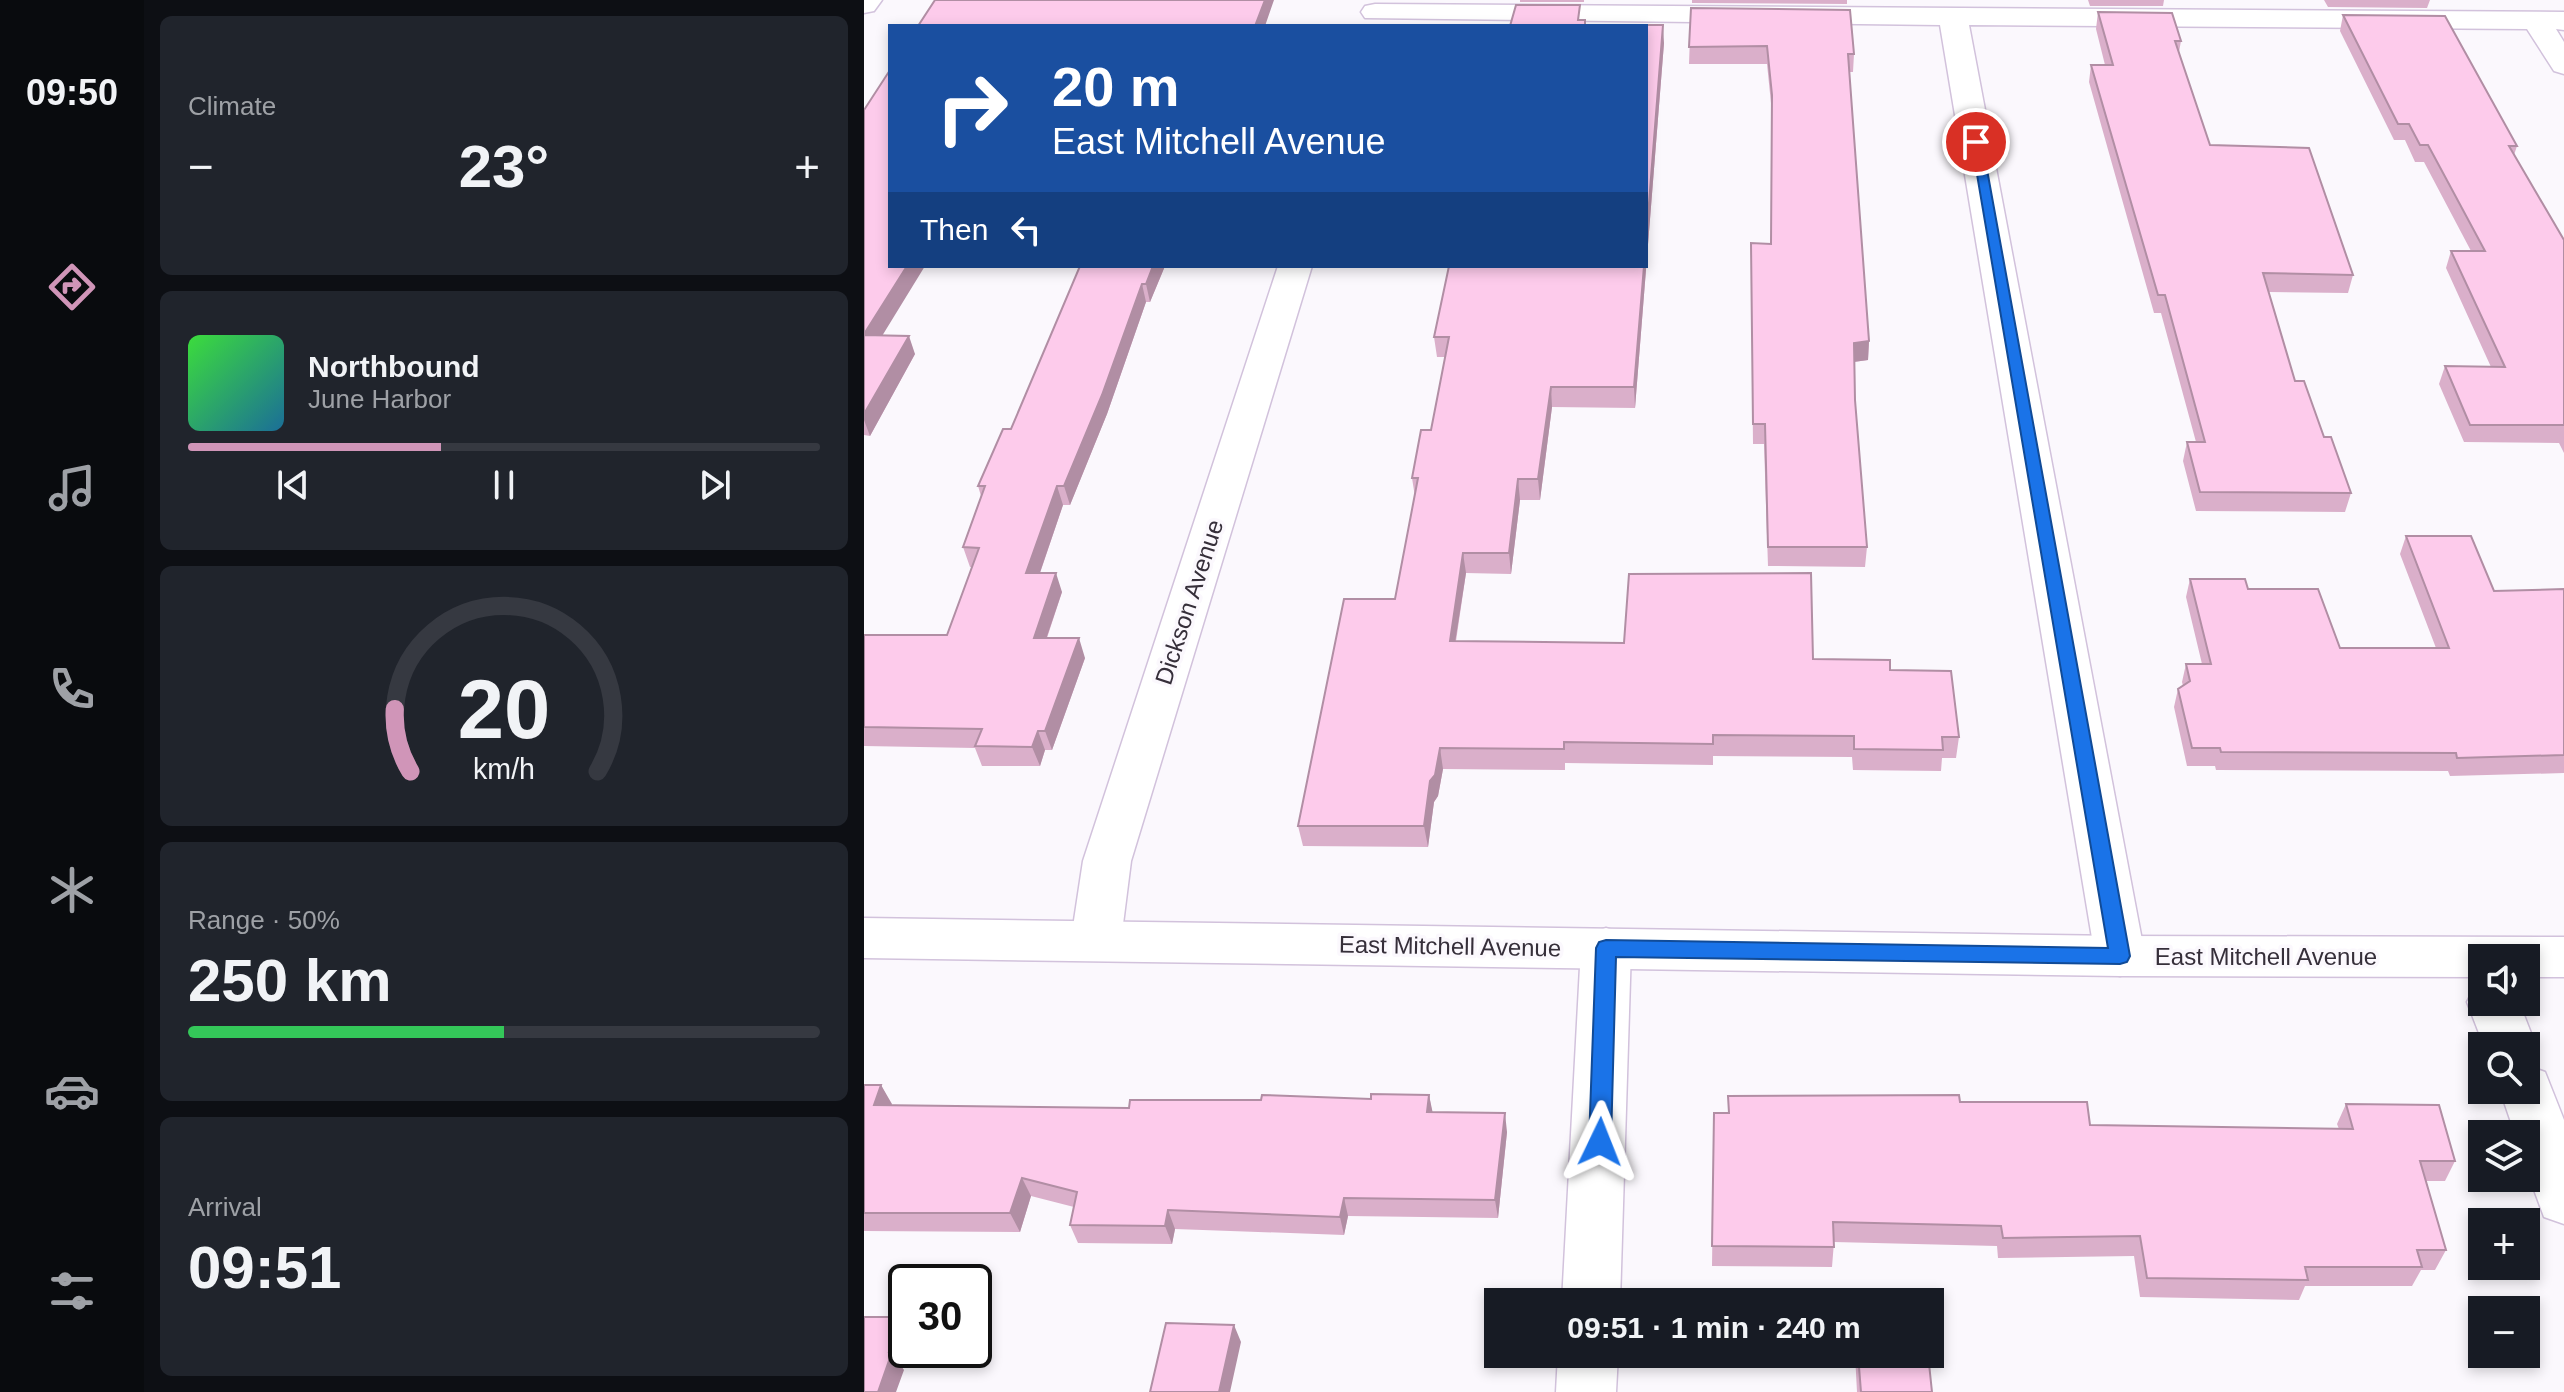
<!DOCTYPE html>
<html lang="en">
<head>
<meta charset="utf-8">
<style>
  :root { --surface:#171b24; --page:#20242c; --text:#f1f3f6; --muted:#9ea1a6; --line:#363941; --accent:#d095b8 }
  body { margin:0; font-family:Arial,sans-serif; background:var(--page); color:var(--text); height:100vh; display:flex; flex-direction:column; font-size:30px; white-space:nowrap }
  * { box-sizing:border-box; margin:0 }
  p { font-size:26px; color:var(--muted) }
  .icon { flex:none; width:44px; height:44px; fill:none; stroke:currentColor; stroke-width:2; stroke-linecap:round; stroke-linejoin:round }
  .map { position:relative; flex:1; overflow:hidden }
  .panel { display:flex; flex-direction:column; gap:16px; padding:16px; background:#0d0f14; width:720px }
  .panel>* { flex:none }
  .top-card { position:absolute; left:24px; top:24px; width:760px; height:244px; border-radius:0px; box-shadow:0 4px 12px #0003; background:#1a4fa0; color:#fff; overflow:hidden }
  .buttons { position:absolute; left:1604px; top:944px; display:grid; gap:16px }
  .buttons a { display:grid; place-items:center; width:72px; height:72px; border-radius:0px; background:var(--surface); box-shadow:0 4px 12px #0003; font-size:40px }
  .speed { position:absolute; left:24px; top:1264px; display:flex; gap:16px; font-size:40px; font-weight:700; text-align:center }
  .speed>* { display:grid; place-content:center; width:104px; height:104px; border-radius:50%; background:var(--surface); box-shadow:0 4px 12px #0003; line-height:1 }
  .speed .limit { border:4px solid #111; border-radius:12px; background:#fff; color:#111 }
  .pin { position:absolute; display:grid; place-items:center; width:68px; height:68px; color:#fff; margin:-34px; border:4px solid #fff; border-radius:50%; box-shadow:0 2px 8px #0007 }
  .me { position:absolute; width:88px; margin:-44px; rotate:2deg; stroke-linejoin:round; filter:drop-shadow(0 0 6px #0008) }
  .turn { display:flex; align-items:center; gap:28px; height:168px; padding:0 32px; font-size:36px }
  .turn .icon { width:104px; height:104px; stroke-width:2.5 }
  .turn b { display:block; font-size:56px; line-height:68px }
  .then { display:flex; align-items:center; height:76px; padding:0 32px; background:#0003; gap:16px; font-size:30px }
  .big { font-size:60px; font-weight:800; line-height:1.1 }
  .panel .widget { flex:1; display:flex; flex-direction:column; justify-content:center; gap:12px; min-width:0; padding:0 28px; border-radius:12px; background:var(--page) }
  .panel .dial { align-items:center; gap:0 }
  .dial svg { height:208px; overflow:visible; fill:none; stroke:var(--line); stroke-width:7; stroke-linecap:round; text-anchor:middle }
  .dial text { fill:var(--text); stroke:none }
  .song { display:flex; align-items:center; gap:24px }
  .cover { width:96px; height:96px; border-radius:12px; background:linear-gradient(135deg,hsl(120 70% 55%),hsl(200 70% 35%)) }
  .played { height:8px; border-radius:4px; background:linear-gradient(90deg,var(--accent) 40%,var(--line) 40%) }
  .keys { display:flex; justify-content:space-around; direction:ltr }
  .heat { display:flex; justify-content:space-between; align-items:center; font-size:44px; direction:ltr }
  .charge { height:12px; border-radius:6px; background:linear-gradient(90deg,#34c759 50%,var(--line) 0) }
  .trip { position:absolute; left:620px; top:1288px; width:460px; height:80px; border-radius:0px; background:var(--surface); box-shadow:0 4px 12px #0003; font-weight:800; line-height:80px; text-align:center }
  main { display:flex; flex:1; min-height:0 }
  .dock { display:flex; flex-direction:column; width:144px; justify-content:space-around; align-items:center; background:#090b0e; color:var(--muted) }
  .dock .icon { width:56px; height:56px }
  .dock .current { color:var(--accent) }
  .dock b { font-size:36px; color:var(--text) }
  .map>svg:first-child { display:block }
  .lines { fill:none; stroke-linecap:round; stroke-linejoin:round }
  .street-casing { stroke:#d2c2dc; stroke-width:3 }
  .secondary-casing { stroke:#d2c2dc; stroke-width:3 }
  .street { fill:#fff; fill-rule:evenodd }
  .secondary { fill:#fff; fill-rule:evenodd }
  .wall { fill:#daafca }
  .shaded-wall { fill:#b18ea4 }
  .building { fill:#fdcbeb; stroke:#b18ea4; stroke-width:2 }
  .route { fill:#1a73e8; stroke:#114b97; stroke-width:2 }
  .labels { text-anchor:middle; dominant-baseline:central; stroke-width:7; stroke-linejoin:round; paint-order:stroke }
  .street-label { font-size:24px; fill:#362f3a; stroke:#fbf8fd }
</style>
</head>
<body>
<main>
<nav class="dock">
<b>09:50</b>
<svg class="icon current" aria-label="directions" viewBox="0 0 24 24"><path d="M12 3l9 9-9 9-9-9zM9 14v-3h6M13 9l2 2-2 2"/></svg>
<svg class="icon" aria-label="music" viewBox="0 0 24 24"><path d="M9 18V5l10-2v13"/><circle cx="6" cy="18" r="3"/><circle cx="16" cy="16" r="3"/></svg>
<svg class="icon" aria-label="phone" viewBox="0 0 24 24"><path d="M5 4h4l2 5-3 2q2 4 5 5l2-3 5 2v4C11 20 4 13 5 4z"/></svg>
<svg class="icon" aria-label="climate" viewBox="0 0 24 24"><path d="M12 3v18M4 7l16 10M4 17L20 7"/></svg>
<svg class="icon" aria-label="car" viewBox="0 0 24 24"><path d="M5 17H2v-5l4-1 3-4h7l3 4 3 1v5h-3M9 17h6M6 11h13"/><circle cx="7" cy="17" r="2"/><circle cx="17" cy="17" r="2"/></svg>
<svg class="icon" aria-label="filters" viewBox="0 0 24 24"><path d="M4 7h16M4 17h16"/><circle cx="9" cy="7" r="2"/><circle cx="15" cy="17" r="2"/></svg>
</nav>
<section class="panel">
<div class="widget"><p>Climate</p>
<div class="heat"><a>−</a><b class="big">23°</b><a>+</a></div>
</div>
<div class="widget">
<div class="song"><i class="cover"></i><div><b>Northbound</b><p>June Harbor</p></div></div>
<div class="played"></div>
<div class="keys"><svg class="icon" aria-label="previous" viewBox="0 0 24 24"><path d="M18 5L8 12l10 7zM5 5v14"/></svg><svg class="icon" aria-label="pause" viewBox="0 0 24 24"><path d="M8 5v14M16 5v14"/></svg><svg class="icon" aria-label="next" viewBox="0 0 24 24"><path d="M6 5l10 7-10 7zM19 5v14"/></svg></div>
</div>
<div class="widget dial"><svg viewBox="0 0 100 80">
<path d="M14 69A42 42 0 1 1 86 69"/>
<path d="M14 69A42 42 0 0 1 8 45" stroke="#d095b8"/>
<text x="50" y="56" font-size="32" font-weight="700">20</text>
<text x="50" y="72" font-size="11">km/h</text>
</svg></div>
<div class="widget"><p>Range · 50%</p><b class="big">250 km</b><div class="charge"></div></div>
<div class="widget"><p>Arrival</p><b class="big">09:51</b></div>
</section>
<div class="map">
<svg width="1700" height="1392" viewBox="0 0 1700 1392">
  <rect width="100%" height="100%" fill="#fbf8fd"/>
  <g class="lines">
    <g class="street-casing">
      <path id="street" d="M0,0H18L10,11L0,13Z
        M511,4L1700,12V30L1692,29L1700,42V74L1690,71L1663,29L1105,25L1281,956L1274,970L1256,976L1238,970L1231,956L1076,25L501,18L497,12L501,6Z
        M414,266H448L267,861L257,940L250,954L232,960L214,954L207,940L219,861Z
        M742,928L760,934L767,948L756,1302H698L717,948L724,934Z
        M1618,985V1002H1655L1672,1046L1664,1061L1662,1062V1046H1620L1603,1002L1611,987Z
        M1662,1065L1681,1072L1700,1120V1224L1680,1217L1662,1168V1134H1651L1636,1090H1662Z
        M694,1354H754L752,1392H692Z"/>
    </g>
    <g class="secondary-casing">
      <path id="secondary" d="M0,918L1256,936L1700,937V977H1662V958H1618V977L1256,976L0,958Z"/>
    </g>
    <use href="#street" class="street"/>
    <use href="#secondary" class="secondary"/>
  </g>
  <path class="wall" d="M656,0H720V2H656Z
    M828,0H983V4L828,3Z
    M1224,0H1300L1299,6H1226Z
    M1460,0H1566L1563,8L1464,7Z
    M827,8L990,54L989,72H985L1005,341L1004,360L990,362L991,400L1003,547L1001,567L904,566L900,444H889L887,262L907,244L908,113L903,64H825Z
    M1234,12L1317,41L1315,52L1346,145L1489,275L1484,293L1405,292L1431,381L1487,493L1481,512L1332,511L1319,461L1323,442H1332L1297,313H1290L1225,82L1227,65H1241L1232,29Z
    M1479,15L1653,146L1650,155L1700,240V453L1695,443L1600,442L1575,384L1581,366L1627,367L1582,268L1587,251H1607L1560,162H1551L1541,140H1530L1476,31Z
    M721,20V25L800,43L771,408L688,407L676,500H656L647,574L602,573L592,641L949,659L1026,670L1095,737L1092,758H1078L1077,771L989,770L988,757L849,756V765L701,763V770L579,769L574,796L570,802L564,847L439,846L434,826L531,599L551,497L548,478L567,430L581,357H573L570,337L782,266L646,26Z
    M0,110L18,335L51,354L6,436L0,435Z
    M216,266H301L286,302H282L243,414L206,505H199L176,573L198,592L183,638L221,658L188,750H181L176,766H118L111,748L0,746V635H83L108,567H106L99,547L117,496L114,486L147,429Z
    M1542,536L1630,591L1700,589V773L1586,776L1584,771L1352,770L1351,766H1323L1310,707L1314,689L1319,686L1318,682L1322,664H1338L1322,597L1326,579L1384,589L1476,648H1572L1536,554Z
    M0,1085H17L27,1105L265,1108L507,1099L565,1095L568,1112L643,1132L634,1218L484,1216L480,1235L311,1229L308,1244L214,1243L206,1225L210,1207L167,1196L156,1232L0,1231Z
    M864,1096L1096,1102L1226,1125L1475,1129L1473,1124L1482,1104L1591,1161L1581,1181H1562L1582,1250L1571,1270H1557L1548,1286H1441L1435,1300L1276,1297L1270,1256L1134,1258L1133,1246L970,1242L968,1267L848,1266L850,1113H864Z
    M991,1354H1064L1068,1392H993Z"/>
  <path class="shaded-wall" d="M401,0H410L401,26H391Z
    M799,25L800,43L771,408L770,387L780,266H782V241Z
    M43,266H61L7,354L0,334Z
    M289,266H301L286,302L282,284Z
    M278,284L282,302L243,414L206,505L200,486Z
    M45,336L51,354L6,436L0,420V414Z
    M1005,341L1004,360L989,362L990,343Z
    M687,387L688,407L676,500L674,479Z
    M654,479L656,500L647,574L645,553Z
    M193,486L199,505L169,593L162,573Z
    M599,553L602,573L588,662L586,641Z
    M192,573L198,592L176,657L170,638Z
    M215,638L221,658L188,750L181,731Z
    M174,731L181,750L176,766L168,747Z
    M576,748L579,769L574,796L570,802L564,847L560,826L566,781Z
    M17,1085L28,1104L21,1124L10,1105Z
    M565,1095L569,1114L563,1112Z
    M641,1113L643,1132L634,1218L631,1200Z
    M158,1178L167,1196L156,1232L146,1213Z
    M480,1198L484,1216L480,1235L476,1217Z
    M304,1210L311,1229L308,1244L301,1226Z
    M37,1317L42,1324V1350H43L38,1367L40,1370L32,1392H14Z
    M370,1325L377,1342L366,1392H355Z"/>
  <path class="building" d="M71,0H401L391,26H54Z
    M652,5H716L714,20H721V25H799L782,241V26H646Z
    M827,8L986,10L990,54H984L1005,341L990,343L991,400L1003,547H904L901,424H889L887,243L907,244L908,95L903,46L825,47Z
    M1234,12L1308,13L1317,41H1311L1346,145L1445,148L1489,275L1399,273L1431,381H1440L1460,437H1467L1487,493L1336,492L1323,442H1341L1301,295H1294L1227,65H1249Z
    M1479,15L1581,16L1653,146H1645L1700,240V425H1606L1581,366L1641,367L1587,251H1621L1564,145H1556L1545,124H1534Z
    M26,70V266H43L0,334V110Z
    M216,266H289L282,284H278L238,395L200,486H193L162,573H192L170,638H215L181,731H174L168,747L111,746L118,729L0,727V635H83L115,548L99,547L121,486H114L139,429H147Z
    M585,266H780L770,387H687L674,479H654L645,553H599L586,641L760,643L765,574L947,573L949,659L1026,660V670L1087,671L1095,737H1078L1079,750L990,749V736L849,735V744L700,742V749L576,748L571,775L566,781L560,826H434L480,599H531L554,478H548L557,430H567L585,337H570Z
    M0,335L45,336L0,414Z
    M1542,536H1607L1630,591L1700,589V755L1593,758L1592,753L1357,752L1356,748H1328L1314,689L1326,681L1322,664H1347L1326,579H1381L1384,589H1454L1476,648H1585Z
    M0,1085H17L10,1105L265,1108L266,1100H397L398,1095L507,1099V1094L565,1095L563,1112L641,1113L631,1200L480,1198L476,1217L304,1210L301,1226L206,1225L213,1192L158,1178L146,1213H0Z
    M1095,1095L1096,1102H1223L1226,1125L1489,1129L1482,1104L1575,1105L1591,1161H1556L1582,1250H1553L1558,1267H1441L1444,1280L1283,1278L1276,1236L1139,1238L1137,1226L969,1222L970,1247L848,1246L850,1113H865L864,1096Z
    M0,1317H37L25,1352H28L14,1392H0Z
    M302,1323L370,1325L355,1392H286Z
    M994,1354H1064L1068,1392H997Z"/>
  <path class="route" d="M1107,139L1118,142L1266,956L1263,962L1256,964L752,957L747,1142L744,1149L736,1152L728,1149L725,1142L732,948L735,942L742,940L1244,948Z"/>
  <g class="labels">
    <g class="street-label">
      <text transform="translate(325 602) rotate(-72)">Dickson Avenue</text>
      <text transform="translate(586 946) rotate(1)">East Mitchell Avenue</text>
      <text x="1402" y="956">East Mitchell Avenue</text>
    </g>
  </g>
</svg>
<div class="buttons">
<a><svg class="icon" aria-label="sound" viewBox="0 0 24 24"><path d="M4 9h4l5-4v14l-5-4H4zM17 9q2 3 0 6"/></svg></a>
<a><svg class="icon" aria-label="search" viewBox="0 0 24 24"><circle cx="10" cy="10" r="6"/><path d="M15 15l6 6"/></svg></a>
<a><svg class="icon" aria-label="layers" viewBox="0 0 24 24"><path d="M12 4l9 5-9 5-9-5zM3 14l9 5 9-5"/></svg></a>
<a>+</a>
<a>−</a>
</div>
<div class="speed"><div class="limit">30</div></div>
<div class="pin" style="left:1112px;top:142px;background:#d93025"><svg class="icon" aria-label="arrive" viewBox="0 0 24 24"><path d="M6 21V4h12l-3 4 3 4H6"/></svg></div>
<svg class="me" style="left:736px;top:1142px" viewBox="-20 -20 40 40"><path d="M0-17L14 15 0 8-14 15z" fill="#1a73e8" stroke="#fff" stroke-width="4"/></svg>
<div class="trip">09:51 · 1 min · 240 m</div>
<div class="top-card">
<div class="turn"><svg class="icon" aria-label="right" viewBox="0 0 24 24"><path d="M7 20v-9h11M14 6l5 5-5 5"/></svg><div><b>20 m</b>East Mitchell Avenue</div></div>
<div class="then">Then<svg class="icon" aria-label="left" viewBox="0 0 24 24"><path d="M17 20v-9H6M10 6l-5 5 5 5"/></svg></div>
</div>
</div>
</main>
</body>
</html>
